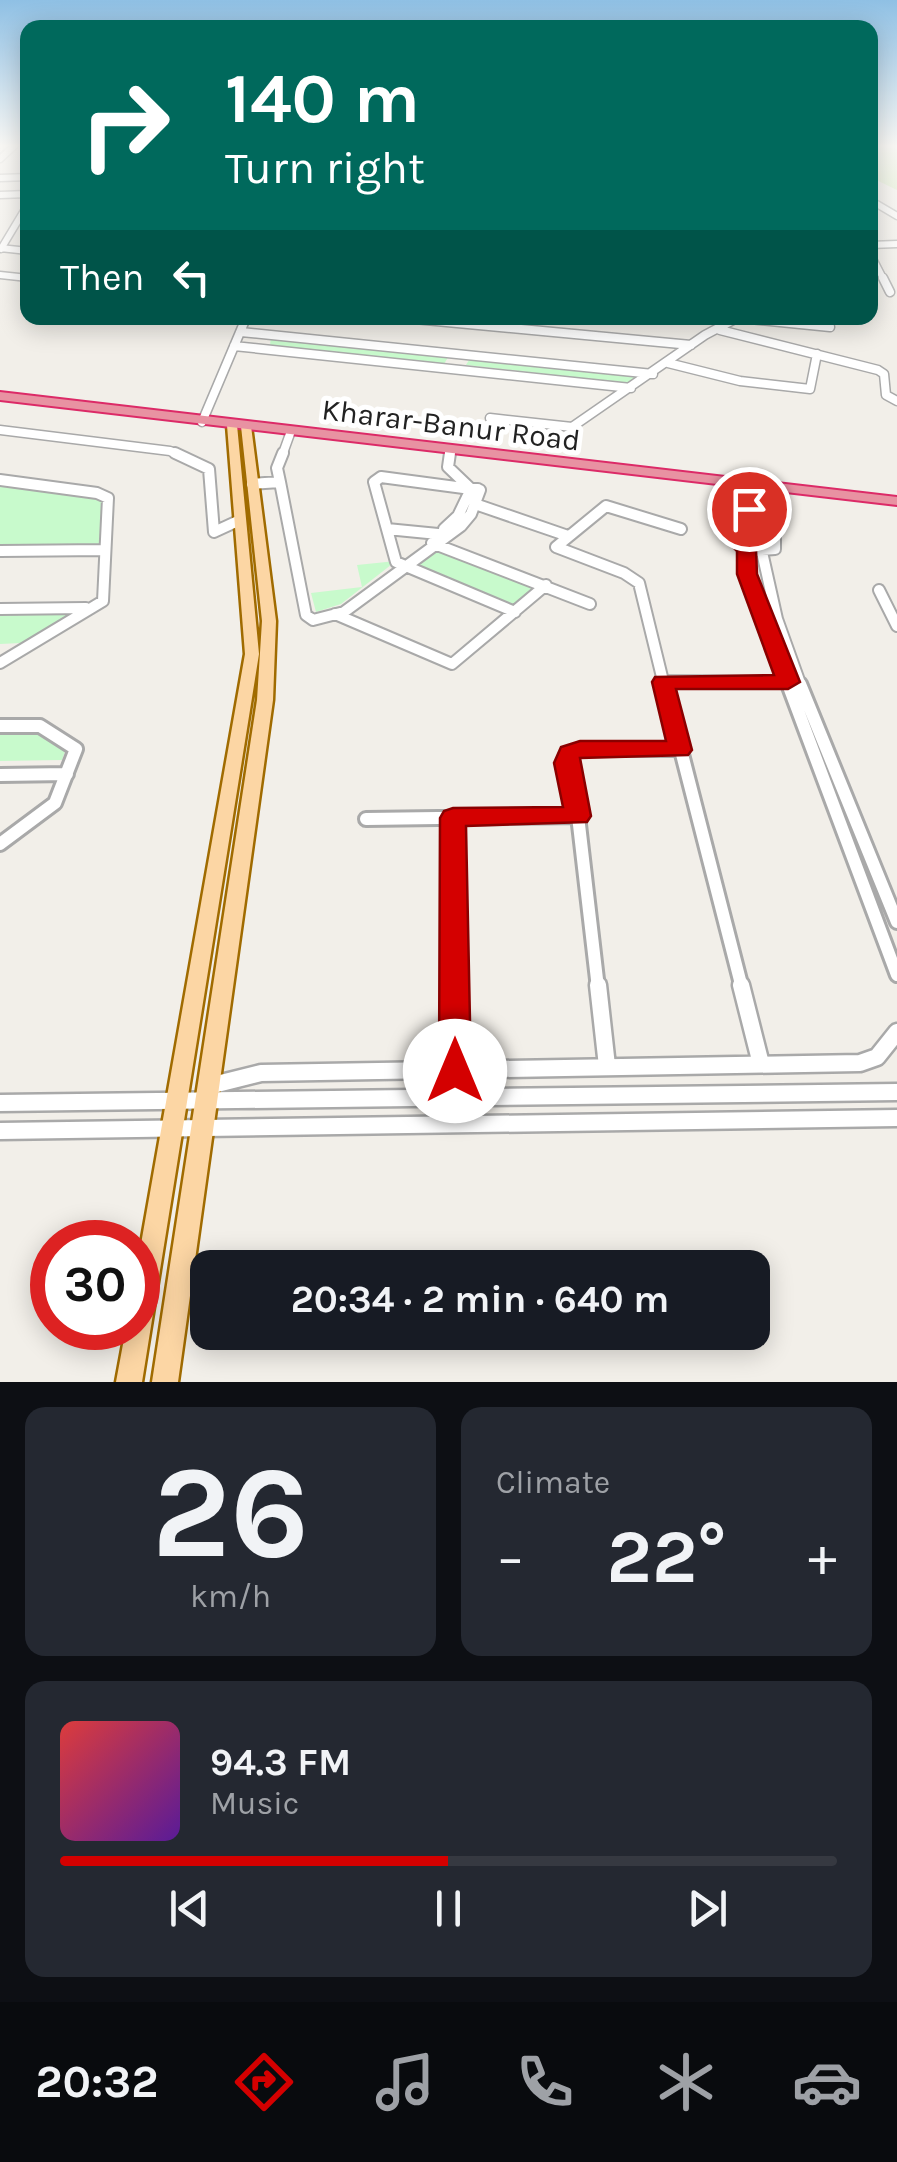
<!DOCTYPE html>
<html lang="en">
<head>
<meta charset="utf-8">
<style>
  :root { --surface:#171b24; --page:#242831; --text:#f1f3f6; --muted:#9ea1a6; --line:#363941; --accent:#d40000 }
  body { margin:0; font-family:Karla,sans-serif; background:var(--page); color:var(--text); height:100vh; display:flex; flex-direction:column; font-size:38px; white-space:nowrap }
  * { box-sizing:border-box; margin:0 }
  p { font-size:32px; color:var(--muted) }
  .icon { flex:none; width:55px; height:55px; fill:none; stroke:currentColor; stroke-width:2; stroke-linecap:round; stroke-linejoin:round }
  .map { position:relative; height:1382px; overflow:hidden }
  .panel { display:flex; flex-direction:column; gap:25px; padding:25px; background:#0d0f14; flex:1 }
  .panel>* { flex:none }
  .banner { position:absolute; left:20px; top:20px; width:858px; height:305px; border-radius:20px; box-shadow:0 5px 25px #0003; background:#00695c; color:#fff; overflow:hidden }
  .speed { position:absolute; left:30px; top:1220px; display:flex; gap:20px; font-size:50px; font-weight:700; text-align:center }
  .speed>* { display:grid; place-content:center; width:130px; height:130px; border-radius:50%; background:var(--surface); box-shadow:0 5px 25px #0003; line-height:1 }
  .speed .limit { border:15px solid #d22; background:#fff; color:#111 }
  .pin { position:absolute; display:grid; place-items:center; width:85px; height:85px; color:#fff; margin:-42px; border:5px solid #fff; border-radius:50%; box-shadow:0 2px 10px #0007 }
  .me { position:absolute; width:110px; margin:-55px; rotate:0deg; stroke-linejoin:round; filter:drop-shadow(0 0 8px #0008) }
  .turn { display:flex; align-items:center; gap:35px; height:210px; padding:0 40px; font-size:45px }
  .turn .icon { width:130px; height:130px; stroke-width:2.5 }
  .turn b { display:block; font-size:70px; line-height:85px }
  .then { display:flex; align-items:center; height:95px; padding:0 40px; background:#0003; gap:20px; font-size:38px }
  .big { font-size:75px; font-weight:700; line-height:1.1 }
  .panel .widget { flex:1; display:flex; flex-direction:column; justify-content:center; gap:15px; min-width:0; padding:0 35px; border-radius:20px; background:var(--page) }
  .panel .dial { align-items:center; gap:0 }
  .dial b { font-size:130px; line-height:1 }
  .song { display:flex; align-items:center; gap:30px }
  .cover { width:120px; height:120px; border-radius:15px; background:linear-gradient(135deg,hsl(0 70% 55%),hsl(270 70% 35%)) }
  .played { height:10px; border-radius:5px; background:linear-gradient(90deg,var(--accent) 50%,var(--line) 50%) }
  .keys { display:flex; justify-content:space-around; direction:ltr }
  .heat { display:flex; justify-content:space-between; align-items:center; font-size:55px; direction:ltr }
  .panel .tiles { flex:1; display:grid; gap:25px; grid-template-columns:1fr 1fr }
  .widget:last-child { grid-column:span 2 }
  .trip { position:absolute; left:190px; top:1250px; width:580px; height:100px; border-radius:20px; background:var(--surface); box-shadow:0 5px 25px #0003; font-weight:700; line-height:100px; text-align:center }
  .dock { display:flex; height:160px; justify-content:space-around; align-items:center; background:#090b0e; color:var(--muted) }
  .dock .icon { width:70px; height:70px }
  .dock .active { color:var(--accent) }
  .dock b { font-size:45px; color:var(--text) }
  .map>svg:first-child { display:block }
  .grass { fill:#cdebb0 }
  .park { fill:#c8facc }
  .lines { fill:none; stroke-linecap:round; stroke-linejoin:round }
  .minor-far4-casing { stroke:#a9a9a9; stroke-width:9 }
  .minor-far3-casing { stroke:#a9a9a9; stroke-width:11 }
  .minor-far2-casing { stroke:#a9a9a9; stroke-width:14 }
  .minor-far1-casing { stroke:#a9a9a9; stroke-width:18 }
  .minor-casing { stroke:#a9a9a9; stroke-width:21 }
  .major-casing { stroke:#a06b00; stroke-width:5 }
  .highway-casing { stroke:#dc2a67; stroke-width:4 }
  .minor-far4 { stroke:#fff; stroke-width:6 }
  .minor-far3 { stroke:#fff; stroke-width:8 }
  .minor-far2 { stroke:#fff; stroke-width:10 }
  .minor-far1 { stroke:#fff; stroke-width:12 }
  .minor { stroke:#fff; stroke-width:16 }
  .major { fill:#fcd6a4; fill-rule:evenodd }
  .highway { fill:#e892a2; fill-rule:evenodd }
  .route { fill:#d40000; stroke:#8a0000; stroke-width:2.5 }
  .labels { text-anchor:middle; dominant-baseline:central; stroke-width:10; stroke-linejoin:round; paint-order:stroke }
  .far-street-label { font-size:30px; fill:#222; stroke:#fff }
</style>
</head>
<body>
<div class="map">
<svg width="897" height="1382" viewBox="0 0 897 1382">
  <rect width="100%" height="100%" fill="#f2efe9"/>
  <path class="grass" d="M870,145L897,149V190L870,177Z"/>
  <path class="park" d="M271,335L450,354L444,364L270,346Z
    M472,355L649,375L635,384L466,365Z
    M0,482L109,497L102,544L0,546Z
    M438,548L537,586L515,605L414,565Z
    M396,561L341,604L316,612L311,593L362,587L357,565Z
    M71,614L21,643L0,644V615Z
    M44,729L69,740L62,760L0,761V730Z"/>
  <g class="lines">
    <g class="minor-far4-casing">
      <path id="minor-far4" d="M0,159L15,145
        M0,178L28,177
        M0,195L28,194
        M870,200L897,216
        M870,245L897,244
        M0,248L28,251
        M1,249L28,204
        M870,253L884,280
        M0,275L28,278"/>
    </g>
    <g class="minor-far3-casing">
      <path id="minor-far3" d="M883,278L890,292
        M404,318L691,345
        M740,318L830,327
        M720,330L878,370L884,374L886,395L897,401
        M241,332L653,374
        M234,346L631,388
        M668,363L740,381L810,389L817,354
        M490,418L572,427L705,335L737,318
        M202,422L246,318
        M0,430L170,451L181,456
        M282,456L291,431
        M449,456L450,450"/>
    </g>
    <g class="minor-far2-casing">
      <path id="minor-far2" d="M175,453L209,469L214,532L240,520
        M450,453L448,467L471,489
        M0,480L97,493L108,498L103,601L0,663
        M280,482L306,615L313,620L344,612L461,526L471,514L480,490
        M252,484L280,482L277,468L283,453
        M471,489L381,477L374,482L396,562L515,612
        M475,504L568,536
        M387,529L438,534
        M444,529L458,516L471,489H478
        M758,531L775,539V549L750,551L737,541L741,534Z
        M747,532L751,486
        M762,532L765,487
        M432,543L590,604
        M747,550V574L789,686
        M0,551L104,550
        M762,552L777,619L801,686
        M879,590L897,626
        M0,609L86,608
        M335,614L452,664L546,585
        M663,681L639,583L624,573L556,547L606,506L681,529
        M664,686L663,681L788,682"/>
    </g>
    <g class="minor-far1-casing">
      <path id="minor-far1" d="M664,684L742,988
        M788,684L897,975
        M800,684L897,922
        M0,726H40L76,749L55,803L0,844
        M0,775L67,774
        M453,817L454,988
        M366,819L578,816
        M598,988L578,816L567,757L581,749H680"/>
    </g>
    <g class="minor-casing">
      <path id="minor" d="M454,985L455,1071
        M598,985L607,1066
        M741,985L761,1064
        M209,1086L261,1073L860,1063L877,1057L897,1032
        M0,1103L897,1092
        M0,1131L897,1118"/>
    </g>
    <g class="major-casing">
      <path id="major" d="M232,422L237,425L259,654L142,1382H116L126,1328H138V1261L245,654L227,425Z
        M246,423L251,426L276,621L273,700L178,1382H152L257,700L262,621L241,426Z"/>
    </g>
    <g class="highway-casing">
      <path id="highway" d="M0,392L897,497V505L0,400Z"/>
    </g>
    <use href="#minor-far4" class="minor-far4"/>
    <use href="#minor-far3" class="minor-far3"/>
    <use href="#minor-far2" class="minor-far2"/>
    <use href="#minor-far1" class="minor-far1"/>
    <use href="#minor" class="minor"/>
    <use href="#major" class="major"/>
    <use href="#highway" class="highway"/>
  </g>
  <linearGradient id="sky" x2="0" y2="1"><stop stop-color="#8fc0e4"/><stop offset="0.43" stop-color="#f9f8f5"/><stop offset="1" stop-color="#f9f8f5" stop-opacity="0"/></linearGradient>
  <rect width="897" height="339" fill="url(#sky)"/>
  <path class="route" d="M749,503L758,509L756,532L748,541L756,550L757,574L800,682L788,689H676L692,750L688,755L580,758L591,816L587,822L466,826L471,1071L466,1081L455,1085L444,1081L439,1071L440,818L444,811L453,808L563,807L554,763L561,747L580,741H666L652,682L655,677L774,675L737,574V551L727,541L737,530L739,509Z"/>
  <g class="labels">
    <g class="far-street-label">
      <text transform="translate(451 425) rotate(7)">Kharar-Banur Road</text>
    </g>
  </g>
</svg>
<div class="speed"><div class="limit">30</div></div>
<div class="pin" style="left:749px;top:509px;background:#d93025"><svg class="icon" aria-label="arrive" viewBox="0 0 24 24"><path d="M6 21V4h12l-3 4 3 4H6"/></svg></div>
<svg class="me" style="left:455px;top:1071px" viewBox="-20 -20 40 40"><circle r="19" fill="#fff"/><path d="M0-13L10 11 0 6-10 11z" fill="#d40000"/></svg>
<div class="trip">20:34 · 2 min · 640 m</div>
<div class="banner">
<div class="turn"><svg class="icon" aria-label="right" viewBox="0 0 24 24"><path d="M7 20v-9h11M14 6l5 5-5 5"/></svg><div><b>140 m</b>Turn right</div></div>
<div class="then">Then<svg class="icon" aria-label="left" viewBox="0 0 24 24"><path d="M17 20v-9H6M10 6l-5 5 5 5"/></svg></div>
</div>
</div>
<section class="panel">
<div class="tiles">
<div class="widget dial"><b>26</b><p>km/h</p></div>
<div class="widget"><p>Climate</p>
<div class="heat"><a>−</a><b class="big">22°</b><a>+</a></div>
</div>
<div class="widget">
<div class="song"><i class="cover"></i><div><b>94.3 FM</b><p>Music</p></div></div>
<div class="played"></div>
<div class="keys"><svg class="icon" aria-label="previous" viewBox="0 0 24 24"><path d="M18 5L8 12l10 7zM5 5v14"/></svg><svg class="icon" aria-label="pause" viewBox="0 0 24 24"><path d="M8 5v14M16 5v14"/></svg><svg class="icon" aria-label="next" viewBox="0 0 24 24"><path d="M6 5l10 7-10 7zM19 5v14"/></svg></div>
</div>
</div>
</section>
<nav class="dock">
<b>20:32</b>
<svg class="icon active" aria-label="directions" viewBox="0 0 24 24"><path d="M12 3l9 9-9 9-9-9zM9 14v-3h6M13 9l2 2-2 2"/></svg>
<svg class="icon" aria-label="music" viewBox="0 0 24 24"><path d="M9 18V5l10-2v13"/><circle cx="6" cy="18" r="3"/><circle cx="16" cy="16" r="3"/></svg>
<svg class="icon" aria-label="phone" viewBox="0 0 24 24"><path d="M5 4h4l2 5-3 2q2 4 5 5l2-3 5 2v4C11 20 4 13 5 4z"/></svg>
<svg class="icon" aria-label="climate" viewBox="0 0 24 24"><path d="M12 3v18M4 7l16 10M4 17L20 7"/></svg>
<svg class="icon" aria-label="car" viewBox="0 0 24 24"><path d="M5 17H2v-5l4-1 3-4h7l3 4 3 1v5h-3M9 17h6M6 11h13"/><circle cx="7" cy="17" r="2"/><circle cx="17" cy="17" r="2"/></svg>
</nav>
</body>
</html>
